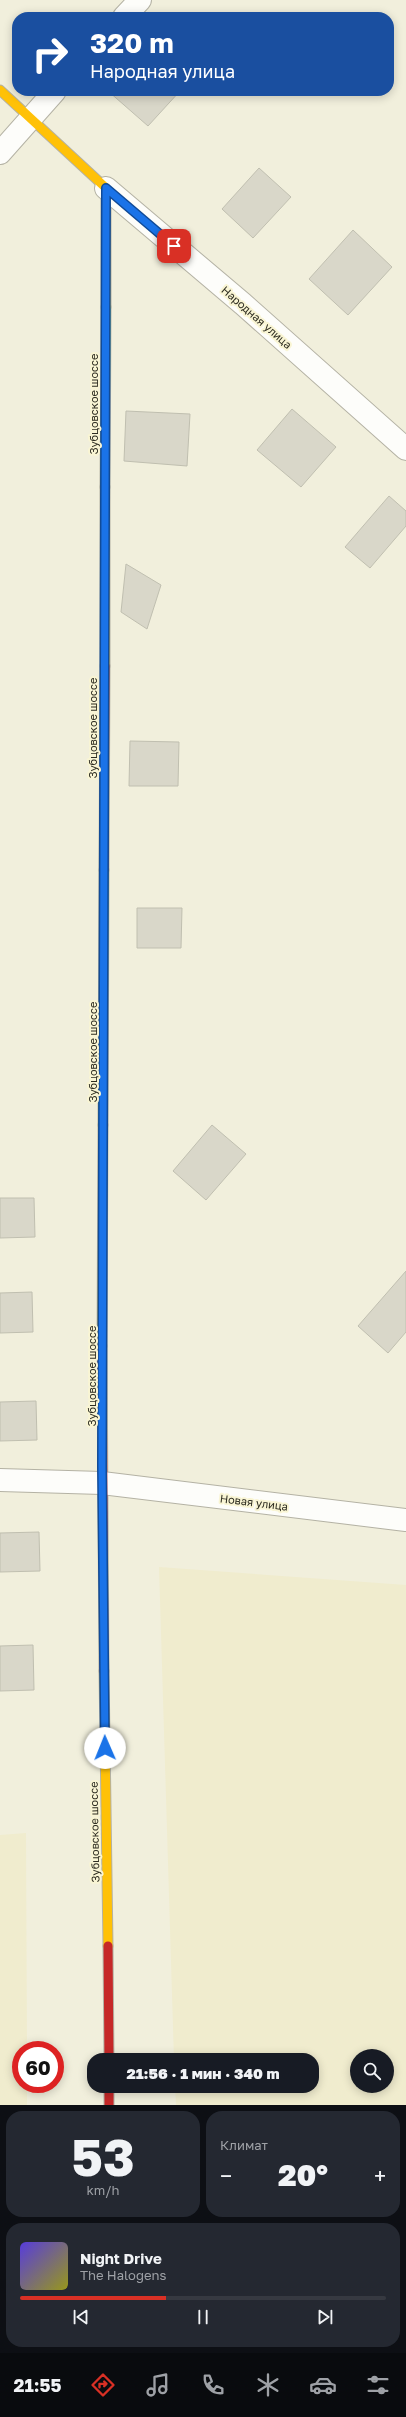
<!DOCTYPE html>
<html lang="ru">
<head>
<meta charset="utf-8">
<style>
  :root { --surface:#171b24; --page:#242831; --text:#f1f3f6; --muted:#9ea1a6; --line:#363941; --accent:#d93025 }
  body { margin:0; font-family:"Golos Text",sans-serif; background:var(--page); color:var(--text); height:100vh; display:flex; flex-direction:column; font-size:15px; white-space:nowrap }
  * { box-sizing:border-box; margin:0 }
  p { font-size:13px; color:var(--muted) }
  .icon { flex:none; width:22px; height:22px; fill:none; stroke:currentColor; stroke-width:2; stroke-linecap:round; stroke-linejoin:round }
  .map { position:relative; height:2105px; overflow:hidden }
  .details { display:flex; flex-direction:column; gap:6px; padding:6px; background:#0d0f14; flex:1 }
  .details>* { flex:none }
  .hud { position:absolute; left:12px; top:12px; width:382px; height:84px; border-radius:16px; box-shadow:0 2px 10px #0003; background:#1a4fa0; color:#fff; overflow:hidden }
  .controls { position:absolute; left:350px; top:2049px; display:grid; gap:8px }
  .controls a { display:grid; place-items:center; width:44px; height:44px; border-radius:50%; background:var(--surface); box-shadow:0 2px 10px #0003; font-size:20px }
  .speed { position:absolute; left:12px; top:2041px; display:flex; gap:8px; font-size:20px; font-weight:700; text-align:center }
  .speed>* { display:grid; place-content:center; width:52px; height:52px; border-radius:50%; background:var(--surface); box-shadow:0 2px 10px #0003; line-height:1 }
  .speed .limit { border:6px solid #d22; background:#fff; color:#111 }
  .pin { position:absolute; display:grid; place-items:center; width:34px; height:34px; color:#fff; margin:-17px; border-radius:8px; box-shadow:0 2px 6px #0006 }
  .me { position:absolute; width:44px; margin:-22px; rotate:359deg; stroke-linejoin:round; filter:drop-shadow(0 0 3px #0008) }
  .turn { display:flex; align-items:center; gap:14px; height:84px; padding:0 12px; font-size:18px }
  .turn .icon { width:52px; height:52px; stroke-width:2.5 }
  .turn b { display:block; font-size:28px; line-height:34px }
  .big { font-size:30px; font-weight:800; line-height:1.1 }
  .details .tile { flex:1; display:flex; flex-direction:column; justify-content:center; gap:6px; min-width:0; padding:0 14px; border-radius:16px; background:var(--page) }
  .details .dial { align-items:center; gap:0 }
  .dial b { font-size:52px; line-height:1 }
  .song { display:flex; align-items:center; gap:12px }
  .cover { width:48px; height:48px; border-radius:6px; background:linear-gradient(135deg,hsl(250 70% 55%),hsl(60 70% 35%)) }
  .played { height:4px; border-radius:2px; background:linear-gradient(90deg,var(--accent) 40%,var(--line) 40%) }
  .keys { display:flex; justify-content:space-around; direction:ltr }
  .heat { display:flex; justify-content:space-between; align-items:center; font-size:22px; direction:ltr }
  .details .tiles { flex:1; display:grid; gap:6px; grid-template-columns:1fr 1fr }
  .tile:last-child { grid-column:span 2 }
  .trip { position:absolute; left:87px; top:2053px; width:232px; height:40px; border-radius:16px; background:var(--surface); box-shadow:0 2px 10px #0003; font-weight:800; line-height:40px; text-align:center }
  .tab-bar { display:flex; height:64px; justify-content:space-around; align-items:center; background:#090b0e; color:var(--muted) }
  .tab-bar .icon { width:28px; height:28px }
  .tab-bar .current { color:var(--accent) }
  .tab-bar b { font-size:18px; color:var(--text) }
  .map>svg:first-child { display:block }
  .built { fill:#f0ecce; fill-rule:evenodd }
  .building { fill:#d9d7c9; stroke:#c0bfb0 }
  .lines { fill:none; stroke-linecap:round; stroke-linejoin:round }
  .street-casing { stroke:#b4b2a4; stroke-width:24 }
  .fast-casing { stroke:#b4b2a4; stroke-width:11 }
  .slow-casing { stroke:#b4b2a4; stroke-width:11 }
  .jam-casing { stroke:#b4b2a4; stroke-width:11 }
  .street { stroke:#fdfdfa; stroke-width:22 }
  .fast { stroke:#4caf50; stroke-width:9 }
  .slow { stroke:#ffc107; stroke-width:9 }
  .jam { stroke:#c62828; stroke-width:9 }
  .route-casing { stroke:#114b97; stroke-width:10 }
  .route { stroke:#1a73e8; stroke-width:7 }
  .labels { text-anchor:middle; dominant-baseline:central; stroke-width:4; stroke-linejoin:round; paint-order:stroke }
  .street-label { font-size:11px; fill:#2e2d21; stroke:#f9f5d4 }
</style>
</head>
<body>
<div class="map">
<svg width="406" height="2105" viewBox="0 0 406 2105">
  <rect width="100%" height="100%" fill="#f1efdc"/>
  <path class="built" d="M159,1567L406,1585V2105H176L175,2086H312V2060H174ZM357,2056H387V2086H357Z
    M26,1833L27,2050H21V2084H27V2105H0V1835Z"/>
  <path class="building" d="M108,91H180L148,126Z
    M259,168L291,197L253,238L222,209Z
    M353,230L392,267L348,315L309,279Z
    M292,409L336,447L301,487L257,450Z
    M126,411L190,414L187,466L124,461Z
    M389,496L406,511V526L370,568L345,547Z
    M126,564L161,585L147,629L121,612Z
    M130,741L179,742L178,786H129Z
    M137,908H182L181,948H137Z
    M212,1125L246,1154L206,1200L173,1171Z
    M0,1198H34L35,1237L0,1238Z
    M406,1271V1332L388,1353L358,1326Z
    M32,1292L33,1332L0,1333V1293Z
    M36,1401L37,1440L0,1441V1402Z
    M39,1532L40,1571L0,1572V1533Z
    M33,1645L34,1690L0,1691V1646Z"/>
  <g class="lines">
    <g class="street-casing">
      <path id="street" d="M124,17L140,0
        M0,153L55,91
        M106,188L243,304L406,449
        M0,1480L102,1483L406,1520"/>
    </g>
    <g class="fast-casing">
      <path id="fast" d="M105,487L106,307
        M103,1125L104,870"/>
    </g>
    <g class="slow-casing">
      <path id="slow" d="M0,90L106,188V307
        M105,666V487
        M102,1346L103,1125
        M104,1671L108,1946"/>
    </g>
    <g class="jam-casing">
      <path id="jam" d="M104,870L105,666
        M102,1346L104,1671
        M108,1946L109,2060
        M109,2086V2105"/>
    </g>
    <use href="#street" class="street"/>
    <use href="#fast" class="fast"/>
    <use href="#slow" class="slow"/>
    <use href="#jam" class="jam"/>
  </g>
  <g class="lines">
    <g class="route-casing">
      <path id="route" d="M105,1748L102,1467L106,188L174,246"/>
    </g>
    <use href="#route" class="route"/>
  </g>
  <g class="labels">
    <g class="street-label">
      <text transform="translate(257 317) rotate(41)">Народная улица</text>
      <text transform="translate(93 404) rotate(-90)">Зубцовское шоссе</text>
      <text transform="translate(92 728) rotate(-90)">Зубцовское шоссе</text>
      <text transform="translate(92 1052) rotate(-90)">Зубцовское шоссе</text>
      <text transform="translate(91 1376) rotate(-90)">Зубцовское шоссе</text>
      <text transform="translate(254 1502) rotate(7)">Новая улица</text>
      <text transform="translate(94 1832) rotate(-91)">Зубцовское шоссе</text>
    </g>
  </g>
</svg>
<div class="controls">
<a><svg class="icon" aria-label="search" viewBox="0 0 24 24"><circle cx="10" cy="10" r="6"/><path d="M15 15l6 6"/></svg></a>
</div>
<div class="speed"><div class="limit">60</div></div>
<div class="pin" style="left:174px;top:246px;background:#d93025"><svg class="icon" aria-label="arrive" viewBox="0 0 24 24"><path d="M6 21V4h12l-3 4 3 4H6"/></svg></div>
<svg class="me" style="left:105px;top:1748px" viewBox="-20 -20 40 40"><circle r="19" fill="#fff"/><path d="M0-13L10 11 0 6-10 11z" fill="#1a73e8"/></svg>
<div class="trip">21:56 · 1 мин · 340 m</div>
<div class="hud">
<div class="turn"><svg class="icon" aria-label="right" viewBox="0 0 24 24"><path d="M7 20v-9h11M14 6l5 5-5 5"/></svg><div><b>320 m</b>Народная улица</div></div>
</div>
</div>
<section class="details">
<div class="tiles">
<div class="tile dial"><b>53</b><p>km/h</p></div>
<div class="tile"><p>Климат</p>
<div class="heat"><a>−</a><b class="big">20°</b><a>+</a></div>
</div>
<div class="tile">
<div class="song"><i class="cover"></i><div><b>Night Drive</b><p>The Halogens</p></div></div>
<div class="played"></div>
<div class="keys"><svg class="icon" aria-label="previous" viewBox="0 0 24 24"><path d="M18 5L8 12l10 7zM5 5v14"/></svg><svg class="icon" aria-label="pause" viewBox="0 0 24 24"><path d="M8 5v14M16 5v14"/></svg><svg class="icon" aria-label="next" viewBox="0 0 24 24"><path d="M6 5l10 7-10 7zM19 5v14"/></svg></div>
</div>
</div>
</section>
<nav class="tab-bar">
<b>21:55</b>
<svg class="icon current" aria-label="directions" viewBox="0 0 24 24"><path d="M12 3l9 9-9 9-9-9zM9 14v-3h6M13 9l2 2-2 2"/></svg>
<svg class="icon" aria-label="music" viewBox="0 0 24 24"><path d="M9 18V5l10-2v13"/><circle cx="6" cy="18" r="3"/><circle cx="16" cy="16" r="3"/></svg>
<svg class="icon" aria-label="phone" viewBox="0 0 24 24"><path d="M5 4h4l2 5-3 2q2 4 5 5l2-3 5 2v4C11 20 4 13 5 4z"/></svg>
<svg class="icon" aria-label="climate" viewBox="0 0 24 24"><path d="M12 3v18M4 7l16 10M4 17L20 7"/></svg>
<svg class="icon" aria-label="car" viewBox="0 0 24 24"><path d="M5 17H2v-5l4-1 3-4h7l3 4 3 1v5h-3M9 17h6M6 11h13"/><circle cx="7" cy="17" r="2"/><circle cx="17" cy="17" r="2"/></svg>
<svg class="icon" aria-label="filters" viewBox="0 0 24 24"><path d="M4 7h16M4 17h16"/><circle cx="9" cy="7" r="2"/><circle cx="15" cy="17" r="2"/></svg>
</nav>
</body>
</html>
